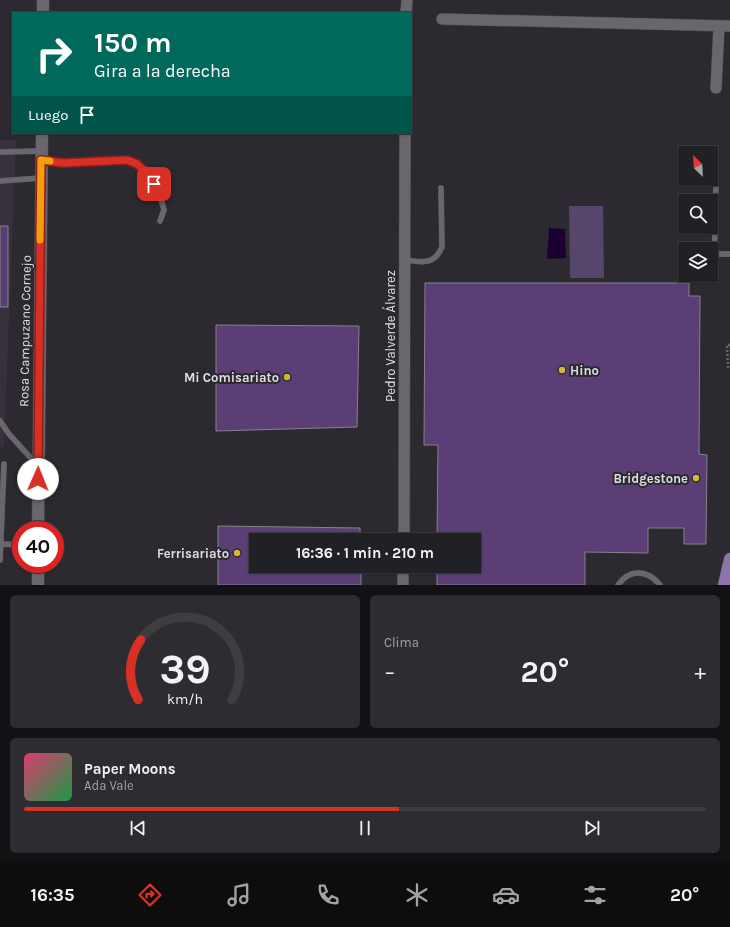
<!DOCTYPE html>
<html lang="es">
<head>
<meta charset="utf-8">
<style>
  :root { --surface:#212024; --page:#2d2d31; --text:#f1f3f6; --muted:#a2a3a6; --line:#3e3e41; --accent:#d93025 }
  body { margin:0; font-family:Karla,sans-serif; background:var(--page); color:var(--text); height:100vh; display:flex; flex-direction:column; font-size:15px; white-space:nowrap }
  * { box-sizing:border-box; margin:0 }
  p { font-size:13px; color:var(--muted) }
  .icon { flex:none; width:22px; height:22px; fill:none; stroke:currentColor; stroke-width:2; stroke-linecap:round; stroke-linejoin:round }
  .map { position:relative; height:585px; overflow:hidden }
  .panel { display:flex; flex-direction:column; gap:10px; padding:10px; background:#121214; flex:1 }
  .panel>* { flex:none }
  .hud { position:absolute; left:12px; top:12px; width:400px; height:122px; border-radius:0px; box-shadow:0 1px 3px #0004,0 0 0 1px var(--line); background:#00695c; color:#fff; overflow:hidden }
  .needle { width:26px; rotate:336deg }
  .buttons { position:absolute; left:678px; top:146px; display:grid; gap:8px }
  .buttons a { display:grid; place-items:center; width:40px; height:40px; border-radius:0px; background:var(--surface); box-shadow:0 1px 3px #0004,0 0 0 1px var(--line); font-size:20px }
  .speed { position:absolute; left:12px; top:521px; display:flex; gap:8px; font-size:20px; font-weight:700; text-align:center }
  .speed>* { display:grid; place-content:center; width:52px; height:52px; border-radius:50%; background:var(--surface); box-shadow:0 1px 3px #0004,0 0 0 1px var(--line); line-height:1 }
  .speed .limit { border:6px solid #d22; background:#fff; color:#111 }
  .pin { position:absolute; display:grid; place-items:center; width:34px; height:34px; color:#fff; margin:-17px; border-radius:8px; box-shadow:0 2px 6px #0006 }
  .me { position:absolute; width:44px; margin:-22px; rotate:1deg; stroke-linejoin:round; filter:drop-shadow(0 0 3px #0008) }
  .turn { display:flex; align-items:center; gap:14px; height:84px; padding:0 16px; font-size:18px }
  .turn .icon { width:52px; height:52px; stroke-width:2.5 }
  .turn b { display:block; font-size:28px; line-height:34px }
  .then { display:flex; align-items:center; height:38px; padding:0 16px; background:#0003; gap:8px; font-size:15px }
  .big { font-size:30px; font-weight:700; line-height:1.1 }
  .panel .card { flex:1; display:flex; flex-direction:column; justify-content:center; gap:6px; min-width:0; padding:0 14px; border-radius:6px; background:var(--page) }
  .panel .dial { align-items:center; gap:0 }
  .dial svg { height:104px; overflow:visible; fill:none; stroke:var(--line); stroke-width:7; stroke-linecap:round; text-anchor:middle }
  .dial text { fill:var(--text); stroke:none }
  .song { display:flex; align-items:center; gap:12px }
  .cover { width:48px; height:48px; border-radius:6px; background:linear-gradient(135deg,hsl(340 70% 55%),hsl(140 70% 35%)) }
  .played { height:4px; border-radius:2px; background:linear-gradient(90deg,var(--accent) 55%,var(--line) 55%) }
  .keys { display:flex; justify-content:space-around; direction:ltr }
  .heat { display:flex; justify-content:space-between; align-items:center; font-size:22px; direction:ltr }
  .panel .tiles { flex:1; display:grid; gap:10px; grid-template-columns:1fr 1fr }
  .card:last-child { grid-column:span 2 }
  .trip { position:absolute; left:249px; top:533px; width:232px; height:40px; border-radius:0px; background:var(--surface); box-shadow:0 1px 3px #0004,0 0 0 1px var(--line); font-weight:700; line-height:40px; text-align:center }
  .menu { display:flex; height:64px; justify-content:space-around; align-items:center; background:#0d0d0e; color:var(--muted) }
  .menu .icon { width:28px; height:28px }
  .menu .current { color:var(--accent) }
  .menu b { font-size:18px; color:var(--text) }
  .map>svg:first-child { display:block }
  .built { fill:#36313c }
  .green { fill:#57466b }
  .water { fill:#1c0031 }
  .building { fill:#5a3e75; stroke:#86838a }
  .lines { fill:none; stroke-linecap:round; stroke-linejoin:round }
  .service-casing { stroke:#4a474d; stroke-width:6 }
  .minor-casing { stroke:#4a474d; stroke-width:12 }
  .tertiary-casing { stroke:#4a474d; stroke-width:13 }
  .primary-casing { stroke:#4a474d; stroke-width:13 }
  .path { stroke:#69676d; stroke-width:2.5; stroke-dasharray:2 2; stroke-linecap:butt }
  .service { stroke:#69666d; stroke-width:5.5 }
  .minor { stroke:#69666d; stroke-width:11 }
  .tertiary { stroke:#69666d; stroke-width:12 }
  .primary { stroke:#8e74aa; stroke-width:12 }
  .route-casing { stroke:#8d1f18; stroke-width:10 }
  .route { stroke:#d93025; stroke-width:7 }
  .slow { stroke:#f59e0b; stroke-width:7 }
  .poi-dot { fill:#d3b635; stroke:#2c2a30; stroke-width:1.5 }
  .labels { text-anchor:middle; dominant-baseline:central; stroke-width:4; stroke-linejoin:round; paint-order:stroke }
  .street-label { font-size:13px; fill:#e0dee2; stroke:#2c2a30 }
  .poi-label { font-size:13px; font-weight:bold; fill:#e0dee2; stroke:#2c2a30; text-anchor:end }
</style>
</head>
<body>
<div class="map">
<svg width="730" height="585" viewBox="0 0 730 585">
  <rect width="100%" height="100%" fill="#2c2a30"/>
  <path class="built" d="M0,140H16L4,447H0Z"/>
  <path class="green" d="M603,206L604,278H570L569,206Z"/>
  <path class="water" d="M549,228L565,229L566,258L547,259Z"/>
  <path class="building" d="M0,226H8V307H0Z
    M425,283H689V296H700L699,454L707,455L706,544H684V528H648V553L585,552V585H437V566H474V540H437L438,445H424Z
    M216,325L359,326L357,427L216,431Z
    M218,526L360,528V540H256V566H361V585H218Z"/>
  <g class="lines">
    <g class="service-casing">
      <path id="service" d="M0,152L42,151
        M42,161L63,163L127,160L137,164L149,175L159,192L164,210L160,221
        M0,181L41,178
        M715,254H730
        M405,260C421,262 434,266 442,247L441,188
        M714,273L716,181
        M0,421L9,434L37,465
        M1,544L21,545
        M0,560L4,464
        M618,585C630,568 648,570 660,585"/>
    </g>
    <g class="minor-casing">
      <path id="minor" d="M406,13L407,0
        M442,19L730,26
        M716,88L719,26
        M404,540L405,133
        M403,585V566"/>
    </g>
    <g class="tertiary-casing">
      <path id="tertiary" d="M43,13V0
        M38,530L42,133
        M38,564V585"/>
    </g>
    <g class="primary-casing">
      <path id="primary" d="M724,585L730,559"/>
    </g>
    <path class="path" d="M730,345H727L728,367L730,368"/>
    <use href="#service" class="service"/>
    <use href="#minor" class="minor"/>
    <use href="#tertiary" class="tertiary"/>
    <use href="#primary" class="primary"/>
  </g>
  <g class="lines">
    <g class="route-casing">
      <path id="route" d="M38,479L41,160L63,163L127,160L137,164L149,175L154,184"/>
    </g>
    <use href="#route" class="route"/>
    <path class="slow" d="M40,240L41,160L50,161"/>
  </g>
  <g class="poi-dot">
    <circle cx="562" cy="370" r="4"/>
    <circle cx="287" cy="377" r="4"/>
    <circle cx="696" cy="478" r="4"/>
    <circle cx="237" cy="553" r="4"/>
  </g>
  <g class="labels">
    <g class="street-label">
      <text transform="translate(25 331) rotate(-89)">Rosa Campuzano Cornejo</text>
      <text transform="translate(390 336) rotate(-90)">Pedro Valverde Álvarez</text>
    </g>
    <g class="poi-label">
      <text x="570" y="370" text-anchor="start">Hino</text>
      <text x="279" y="377">Mi Comisariato</text>
      <text x="688" y="478">Bridgestone</text>
      <text x="229" y="553">Ferrisariato</text>
    </g>
  </g>
</svg>
<div class="buttons">
<a><svg class="needle" viewBox="-14 -14 28 28"><path d="M0-13l5 13h-10z" fill="#e53935"/><path d="M0 13l5-13h-10z" fill="#a2a3a6"/></svg></a>
<a><svg class="icon" aria-label="search" viewBox="0 0 24 24"><circle cx="10" cy="10" r="6"/><path d="M15 15l6 6"/></svg></a>
<a><svg class="icon" aria-label="layers" viewBox="0 0 24 24"><path d="M12 4l9 5-9 5-9-5zM3 14l9 5 9-5"/></svg></a>
</div>
<div class="speed"><div class="limit">40</div></div>
<div class="pin" style="left:154px;top:184px;background:#d93025"><svg class="icon" aria-label="arrive" viewBox="0 0 24 24"><path d="M6 21V4h12l-3 4 3 4H6"/></svg></div>
<svg class="me" style="left:38px;top:479px" viewBox="-20 -20 40 40"><circle r="19" fill="#fff"/><path d="M0-13L10 11 0 6-10 11z" fill="#d93025"/></svg>
<div class="trip">16:36 · 1 min · 210 m</div>
<div class="hud">
<div class="turn"><svg class="icon" aria-label="right" viewBox="0 0 24 24"><path d="M7 20v-9h11M14 6l5 5-5 5"/></svg><div><b>150 m</b>Gira a la derecha</div></div>
<div class="then">Luego<svg class="icon" aria-label="arrive" viewBox="0 0 24 24"><path d="M6 21V4h12l-3 4 3 4H6"/></svg></div>
</div>
</div>
<section class="panel">
<div class="tiles">
<div class="card dial"><svg viewBox="0 0 100 80">
<path d="M14 69A42 42 0 1 1 86 69"/>
<path d="M14 69A42 42 0 0 1 16 23" stroke="#d93025"/>
<text x="50" y="56" font-size="32" font-weight="700">39</text>
<text x="50" y="72" font-size="11">km/h</text>
</svg></div>
<div class="card"><p>Clima</p>
<div class="heat"><a>−</a><b class="big">20°</b><a>+</a></div>
</div>
<div class="card">
<div class="song"><i class="cover"></i><div><b>Paper Moons</b><p>Ada Vale</p></div></div>
<div class="played"></div>
<div class="keys"><svg class="icon" aria-label="previous" viewBox="0 0 24 24"><path d="M18 5L8 12l10 7zM5 5v14"/></svg><svg class="icon" aria-label="pause" viewBox="0 0 24 24"><path d="M8 5v14M16 5v14"/></svg><svg class="icon" aria-label="next" viewBox="0 0 24 24"><path d="M6 5l10 7-10 7zM19 5v14"/></svg></div>
</div>
</div>
</section>
<nav class="menu">
<b>16:35</b>
<svg class="icon current" aria-label="directions" viewBox="0 0 24 24"><path d="M12 3l9 9-9 9-9-9zM9 14v-3h6M13 9l2 2-2 2"/></svg>
<svg class="icon" aria-label="music" viewBox="0 0 24 24"><path d="M9 18V5l10-2v13"/><circle cx="6" cy="18" r="3"/><circle cx="16" cy="16" r="3"/></svg>
<svg class="icon" aria-label="phone" viewBox="0 0 24 24"><path d="M5 4h4l2 5-3 2q2 4 5 5l2-3 5 2v4C11 20 4 13 5 4z"/></svg>
<svg class="icon" aria-label="climate" viewBox="0 0 24 24"><path d="M12 3v18M4 7l16 10M4 17L20 7"/></svg>
<svg class="icon" aria-label="car" viewBox="0 0 24 24"><path d="M5 17H2v-5l4-1 3-4h7l3 4 3 1v5h-3M9 17h6M6 11h13"/><circle cx="7" cy="17" r="2"/><circle cx="17" cy="17" r="2"/></svg>
<svg class="icon" aria-label="filters" viewBox="0 0 24 24"><path d="M4 7h16M4 17h16"/><circle cx="9" cy="7" r="2"/><circle cx="15" cy="17" r="2"/></svg>
<b>20°</b>
</nav>
</body>
</html>
